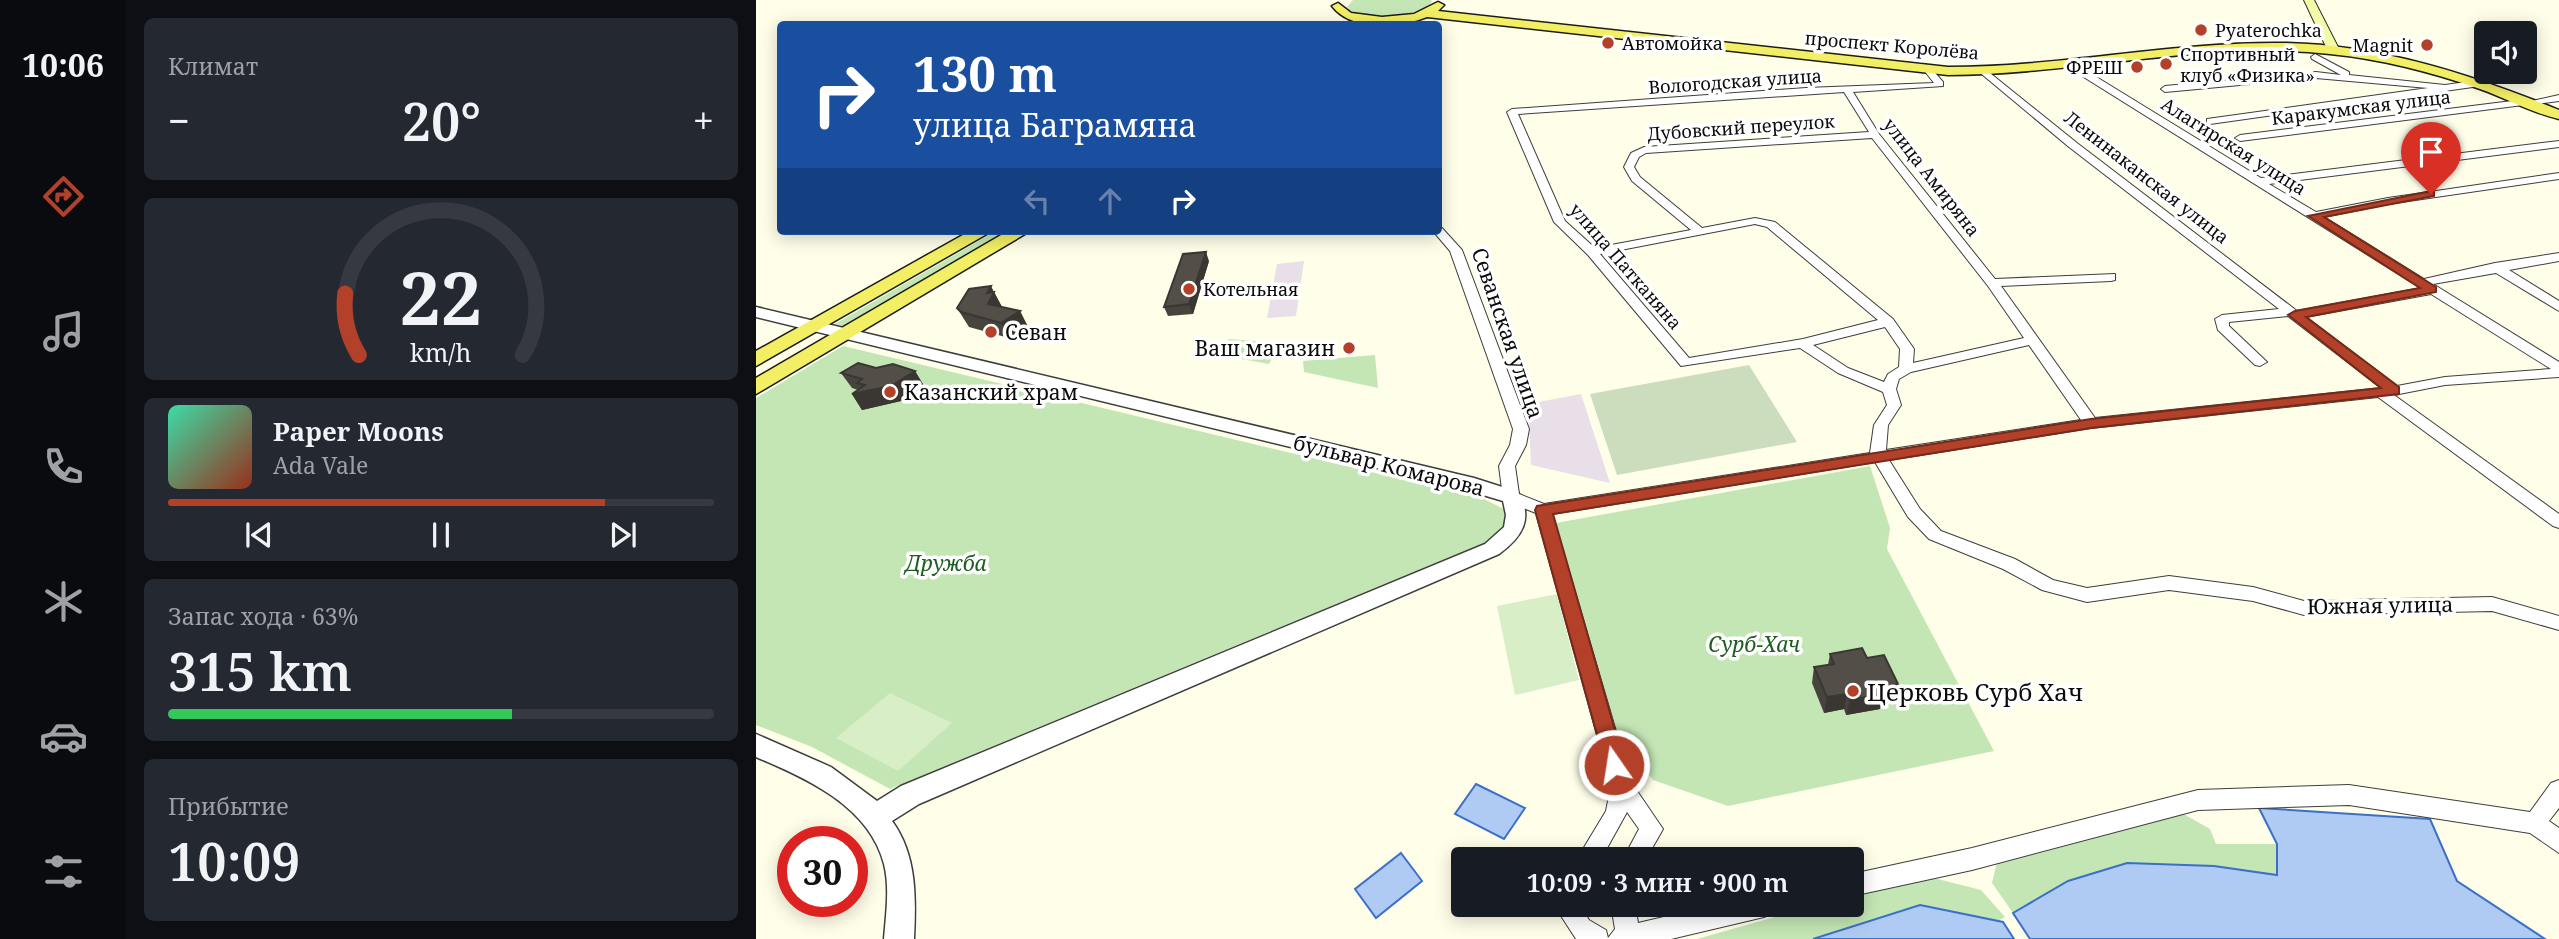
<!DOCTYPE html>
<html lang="ru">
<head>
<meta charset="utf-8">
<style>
  :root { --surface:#171b24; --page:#242831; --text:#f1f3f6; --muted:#9ea1a6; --line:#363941; --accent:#b3412a }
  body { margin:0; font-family:"Noto Serif",serif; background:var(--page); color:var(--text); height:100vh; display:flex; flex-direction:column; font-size:26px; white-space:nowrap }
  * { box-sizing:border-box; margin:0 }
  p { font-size:23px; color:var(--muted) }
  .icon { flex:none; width:38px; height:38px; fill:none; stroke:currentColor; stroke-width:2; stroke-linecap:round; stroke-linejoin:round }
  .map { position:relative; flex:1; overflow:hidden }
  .drawer { display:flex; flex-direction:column; gap:18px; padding:18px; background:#0d0f14; width:630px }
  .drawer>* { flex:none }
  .hud { position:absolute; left:21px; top:21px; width:665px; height:214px; border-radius:7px; box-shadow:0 4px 18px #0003; background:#1a4fa0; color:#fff; overflow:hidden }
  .controls { position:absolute; left:1718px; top:21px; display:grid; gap:14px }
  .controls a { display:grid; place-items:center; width:63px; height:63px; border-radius:7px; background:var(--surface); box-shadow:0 4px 18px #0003; font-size:35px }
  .speed { position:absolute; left:21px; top:826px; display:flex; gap:14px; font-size:35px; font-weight:700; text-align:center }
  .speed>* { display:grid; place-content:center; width:91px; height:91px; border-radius:50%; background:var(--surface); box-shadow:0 4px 18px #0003; line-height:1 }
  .speed .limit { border:10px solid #d22; background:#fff; color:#111 }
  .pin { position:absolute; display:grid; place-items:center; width:60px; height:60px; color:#fff; margin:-72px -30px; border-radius:50% 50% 50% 0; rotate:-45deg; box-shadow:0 0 7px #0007 }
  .pin .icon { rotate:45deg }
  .me { position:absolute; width:77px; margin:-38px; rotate:347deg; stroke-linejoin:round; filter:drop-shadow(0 0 5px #0008) }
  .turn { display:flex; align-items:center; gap:24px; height:147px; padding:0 21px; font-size:32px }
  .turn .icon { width:91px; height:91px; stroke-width:2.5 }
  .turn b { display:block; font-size:49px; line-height:60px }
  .lanes { display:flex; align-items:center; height:66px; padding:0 21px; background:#0003; justify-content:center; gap:35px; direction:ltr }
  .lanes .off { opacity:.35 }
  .big { font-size:52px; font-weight:600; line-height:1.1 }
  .drawer .widget { flex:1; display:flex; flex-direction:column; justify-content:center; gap:10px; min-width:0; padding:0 24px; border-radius:10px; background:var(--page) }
  .drawer .dial { align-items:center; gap:0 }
  .dial svg { height:182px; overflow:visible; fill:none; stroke:var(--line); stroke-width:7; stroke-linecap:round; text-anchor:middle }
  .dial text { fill:var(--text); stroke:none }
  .song { display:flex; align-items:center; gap:21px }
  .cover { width:84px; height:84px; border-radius:10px; background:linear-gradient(135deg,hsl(160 70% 55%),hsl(10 70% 35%)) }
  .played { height:7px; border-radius:4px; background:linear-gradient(90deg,var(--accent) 80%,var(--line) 80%) }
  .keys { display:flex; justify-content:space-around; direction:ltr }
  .heat { display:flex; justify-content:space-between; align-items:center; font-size:38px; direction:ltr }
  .charge { height:10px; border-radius:5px; background:linear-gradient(90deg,#34c759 63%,var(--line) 0) }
  .trip { position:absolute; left:695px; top:847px; width:413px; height:70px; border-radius:7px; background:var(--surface); box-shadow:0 4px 18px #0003; font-weight:600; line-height:70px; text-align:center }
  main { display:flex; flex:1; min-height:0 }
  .menu { display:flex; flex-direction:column; width:126px; justify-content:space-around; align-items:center; background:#090b0e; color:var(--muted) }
  .menu .icon { width:49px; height:49px }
  .menu .current { color:var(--accent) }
  .menu b { font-size:32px; color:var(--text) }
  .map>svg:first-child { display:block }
  .industrial { fill:#e9dfe8 }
  .green { fill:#c4e6b5 }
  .cemetery { fill:#ccddbd }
  .pitch { fill:#d7eec6 }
  .water { fill:#b0cbf3; stroke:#3a70c7; stroke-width:2 }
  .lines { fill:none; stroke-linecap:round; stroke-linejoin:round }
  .minor-casing { stroke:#3e3e3e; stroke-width:2 }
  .tertiary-casing { stroke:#3e3e3e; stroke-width:3 }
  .secondary-casing { stroke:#2d2d2d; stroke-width:2 }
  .primary-casing { stroke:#1c1c1c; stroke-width:3 }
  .minor { fill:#fff; fill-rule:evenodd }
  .tertiary { fill:#fff; fill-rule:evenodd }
  .secondary { fill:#f2fba7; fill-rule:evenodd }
  .primary { fill:#f3ef64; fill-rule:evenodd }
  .wall { fill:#47433d }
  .shaded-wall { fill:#3a3732 }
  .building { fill:#534e47; stroke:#3a3732; stroke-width:2 }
  .route { fill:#b3412a; stroke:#742a1b; stroke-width:2 }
  .poi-dot { fill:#b3412a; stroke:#fff; stroke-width:2.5 }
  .labels { text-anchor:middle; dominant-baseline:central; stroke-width:7; stroke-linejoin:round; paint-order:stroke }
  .far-poi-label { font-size:18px; fill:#0b0b0b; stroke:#fff; text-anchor:start }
  .far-street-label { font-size:18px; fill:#0b0b0b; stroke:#fff }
  .poi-label { font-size:21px; fill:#0b0b0b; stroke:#fff; text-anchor:start }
  .street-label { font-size:21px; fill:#0b0b0b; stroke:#fff }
  .park-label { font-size:21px; font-style:italic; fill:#1f5e20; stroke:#fff }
  .near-poi-label { font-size:24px; fill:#0b0b0b; stroke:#fff; text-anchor:start }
</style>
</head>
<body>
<main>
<nav class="menu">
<b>10:06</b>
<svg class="icon current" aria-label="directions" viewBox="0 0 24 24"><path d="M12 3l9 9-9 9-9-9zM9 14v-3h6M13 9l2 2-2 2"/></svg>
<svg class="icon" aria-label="music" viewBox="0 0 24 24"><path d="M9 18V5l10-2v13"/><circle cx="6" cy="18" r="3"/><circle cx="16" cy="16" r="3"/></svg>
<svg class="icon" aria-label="phone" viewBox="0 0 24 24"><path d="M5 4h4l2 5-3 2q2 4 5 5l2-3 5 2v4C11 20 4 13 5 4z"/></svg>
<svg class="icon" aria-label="climate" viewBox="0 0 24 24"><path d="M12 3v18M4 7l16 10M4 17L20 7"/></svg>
<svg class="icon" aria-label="car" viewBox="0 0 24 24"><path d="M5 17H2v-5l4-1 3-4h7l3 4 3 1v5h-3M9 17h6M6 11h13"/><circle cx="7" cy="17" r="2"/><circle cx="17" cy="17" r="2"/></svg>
<svg class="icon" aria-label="filters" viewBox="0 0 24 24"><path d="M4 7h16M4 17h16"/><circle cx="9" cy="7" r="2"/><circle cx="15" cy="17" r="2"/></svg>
</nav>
<section class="drawer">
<div class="widget"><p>Климат</p>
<div class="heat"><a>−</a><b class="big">20°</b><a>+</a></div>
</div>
<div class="widget dial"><svg viewBox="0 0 100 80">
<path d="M14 69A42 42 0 1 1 86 69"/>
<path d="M14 69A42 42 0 0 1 8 42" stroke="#b3412a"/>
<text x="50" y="56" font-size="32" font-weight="700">22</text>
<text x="50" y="72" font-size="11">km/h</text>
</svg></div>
<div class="widget">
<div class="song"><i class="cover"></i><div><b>Paper Moons</b><p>Ada Vale</p></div></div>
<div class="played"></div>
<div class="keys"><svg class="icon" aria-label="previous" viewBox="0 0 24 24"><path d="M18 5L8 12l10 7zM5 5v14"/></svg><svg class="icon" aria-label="pause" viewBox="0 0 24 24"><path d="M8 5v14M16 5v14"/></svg><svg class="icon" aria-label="next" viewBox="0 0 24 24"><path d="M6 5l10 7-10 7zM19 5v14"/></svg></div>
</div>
<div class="widget"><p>Запас хода · 63%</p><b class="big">315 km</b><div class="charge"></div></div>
<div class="widget"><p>Прибытие</p><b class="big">10:09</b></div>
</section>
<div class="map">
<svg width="1803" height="939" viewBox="0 0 1803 939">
  <rect width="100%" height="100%" fill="#fefee9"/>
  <path class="industrial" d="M548,261L540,316L511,318L521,264Z
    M825,394L854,483L775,465L772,404Z"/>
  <path class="green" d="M597,0H675L676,2C661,22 615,20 594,11L591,7Z
    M240,231H251L88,326L79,324Z
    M473,339L524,343L513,364L458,354Z
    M87,346L728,499L750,510C756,526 744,533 732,541L134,789L56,747L0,725V398Z
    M619,355L622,388L548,372L547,361Z
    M1114,466L1134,528L1131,549L1238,751L972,806L897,780L861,731L800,523Z
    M1424,812L1454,829L1460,844H1521V876L1458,866L1370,863L1312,881L1257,913L1236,883L1242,858Z
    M1170,876L1225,890L1249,917L1242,921L1164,905L1057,939H941L1061,905H1096V896Z"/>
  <path class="cemetery" d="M993,365L1041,442L861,475L834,394Z"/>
  <path class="pitch" d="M801,594L823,680L759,695L741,606Z
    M134,693L196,723L142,771L80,738Z"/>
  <path class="water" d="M720,784L769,808L748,839L699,814Z
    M1503,808L1674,819L1701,881L1789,939H1274L1257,913L1312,881L1371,863L1458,866L1521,875V844Z
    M645,853L666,881L620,918L599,889Z
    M1164,905L1247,922L1258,939H1057Z"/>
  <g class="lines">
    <g class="minor-casing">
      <path id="minor" d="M1559,54L1593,72V75L1689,85L1724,80L1728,83L1724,86L1454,124L1451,123V119L1672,88L1560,78L1409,92L1405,89L1409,86L1560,72L1585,75L1556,59L1555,57Z
        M1310,62H1316L1505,178L1803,141V147L1513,184L1560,212L1632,198L1803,173V179L1632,204L1568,217L1668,279L1739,263L1803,253V261L1753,270L1803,301V311L1740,273L1677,284L1803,362V377L1689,385L1638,395L1803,514V528L1797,526L1622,397L1335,428L1133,460L1164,509L1185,531L1259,559L1297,580L1331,588L1413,576L1497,587L1548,601L1736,597L1803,616V630L1736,611L1548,615L1497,601L1413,590L1331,602L1286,590L1247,569L1173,539L1152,517L1119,462L796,514L875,782L907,829L890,859H867L883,829L871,812L845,859H821L850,811L855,786L780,513L749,501L747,497L743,466L754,445L757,429L694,251L677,231H682V227L686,228L706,250L773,429L770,445L759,466L763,494L788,504L1114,453L1118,425L1131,405L1127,392L1082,373L1044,348L925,366L832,255L798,222L751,112L756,109L1050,88L1178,83L1167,69L1174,67L1187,82V86L1097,92L1123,134L1239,279L1359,274V280L1355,281L1245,286L1339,418L1625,388L1532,316L1473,322V326L1511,362L1504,366L1499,365L1462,330L1459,319L1466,315L1523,309L1313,147L1222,71L1229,69L1321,143L1541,311L1665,288L1310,66ZM1088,92L1113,132L888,147L875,153L868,167L876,181L935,230L839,248L809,221L762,114ZM1116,138L1232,286L1268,338L1157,363L1158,349L1137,319L1019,222L999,218L946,228L884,177L878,167L883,157L890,153ZM999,224L1011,227L1122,320L1047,339L933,358L844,254ZM1675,294L1795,369L1689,377L1641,386L1550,317ZM1129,327L1144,349L1143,367L1132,374L1128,382L1092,368L1057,345ZM1273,345L1325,420L1130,450L1132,425L1145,405L1140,389L1143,379L1155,372Z
        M1803,95V101L1781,104L1776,101Z
        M1772,99L1777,102L1775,104L1484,141L1479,138L1484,135Z
        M1803,780V808L1793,821L1803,828V853L1774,833L1593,805L1442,810L1216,870L1096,896V874L1216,848L1442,790L1593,785L1774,812L1795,783Z
        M798,905H824L833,920L850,930L852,938L859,929L855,905H879L882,923L959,905H1020L1016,913L1008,917L915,939H820Z"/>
    </g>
    <g class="tertiary-casing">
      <path id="tertiary" d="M0,307L718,478L762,492C778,519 766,537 743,554L163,804L136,821C161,855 160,898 158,939H128C130,914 134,888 128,864C113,806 50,778 0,757V734L75,767L121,801L145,786L729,544L748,527L750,515L747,501L707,489L0,317Z"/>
    </g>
    <g class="secondary-casing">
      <path id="secondary" d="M1548,0H1558L1584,51L1582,54L1572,51Z"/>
    </g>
    <g class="primary-casing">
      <path id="primary" d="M682,2L688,5L682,11L1192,67C1306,67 1417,41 1531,43C1625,45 1717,75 1803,110V119C1776,113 1750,98 1724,89C1675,72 1625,59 1574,54C1446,40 1319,75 1192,75L671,17C643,28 596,32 576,6L582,3L595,13L626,17L658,14Z
        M214,231H236L0,366V351Z
        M252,231H274L0,394V378Z"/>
    </g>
    <use href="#minor" class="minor"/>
    <use href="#tertiary" class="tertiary"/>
    <use href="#secondary" class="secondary"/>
    <use href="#primary" class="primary"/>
  </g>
  <path class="wall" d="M453,261L437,314L412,316L408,307Z
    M238,292L246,307L264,311L271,325L253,338L213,327L201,308Z
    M120,368L159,371L168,386L145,401L106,410L96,394L102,390L96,388L85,373Z
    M1074,654L1111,658L1138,699L1125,702L1124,709L1090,715L1088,709L1068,713L1056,683L1058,667L1072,665Z"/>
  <path class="shaded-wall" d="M450,252L453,261L437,314L433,304Z
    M235,286L238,292L246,307L232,304L231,293Z
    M264,311L271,325L253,338L245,323Z
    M159,371L168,386L145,401L106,410L96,394Z
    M1142,684L1138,699L1125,702L1124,709L1090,715L1094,700L1125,687Z
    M1091,694L1088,709L1068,713L1071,697Z"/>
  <path class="building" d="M450,252L433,304L408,307L427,254Z
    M235,286L231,293L238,292L232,304L264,311L245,323L205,312L201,308L213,289Z
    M102,363L120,368L137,364L159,371L135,386L96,394L109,385L101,383L106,379L85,373Z
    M1106,648L1111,658L1128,655L1142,684L1125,687L1128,694L1094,700L1091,694L1071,697L1058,667L1078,664L1074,654Z"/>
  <path class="route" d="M1675,191L1678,192V196L1568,217L1680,287V292L1550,317L1643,387V394L1335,428L797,514L869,765L866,771L858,774L851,771L779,510L781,506L1335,419L1625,388L1532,315L1539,311L1664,288L1552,216Z"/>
  <g class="poi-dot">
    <circle cx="1445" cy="30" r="7"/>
    <circle cx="852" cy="43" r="7"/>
    <circle cx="1671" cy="45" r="7"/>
    <circle cx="1410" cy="64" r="7"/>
    <circle cx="1381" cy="67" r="7"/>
    <circle cx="433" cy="289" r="7"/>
    <circle cx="235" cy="332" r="7"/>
    <circle cx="593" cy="348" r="7"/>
    <circle cx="134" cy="392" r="7"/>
    <circle cx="1097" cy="691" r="7"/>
  </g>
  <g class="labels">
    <g class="far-poi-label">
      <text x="1459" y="30">Pyaterochka</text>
      <text x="866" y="43">Автомойка</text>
      <text x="1657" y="45" text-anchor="end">Magnit</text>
      <text x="1424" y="54">Спортивный<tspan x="1424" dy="21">клуб «Физика»</tspan></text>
      <text x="1367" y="67" text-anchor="end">ФРЕШ</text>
      <text x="447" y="289">Котельная</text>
    </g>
    <g class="far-street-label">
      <text transform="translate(1136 45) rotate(5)">проспект Королёва</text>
      <text transform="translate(979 81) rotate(-4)">Вологодская улица</text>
      <text transform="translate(1605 107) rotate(-7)">Каракумская улица</text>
      <text transform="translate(985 127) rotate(-4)">Дубовский переулок</text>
      <text transform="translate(1478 146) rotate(32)">Алагирская улица</text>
      <text transform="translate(1176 177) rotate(52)">улица Амиряна</text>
      <text transform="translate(1391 177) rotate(38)">Ленинаканская улица</text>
      <text transform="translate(870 266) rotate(49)">улица Патканяна</text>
    </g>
    <g class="poi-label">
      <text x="249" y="332">Севан</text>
      <text x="579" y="348" text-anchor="end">Ваш магазин</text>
      <text x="148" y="392">Казанский храм</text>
    </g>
    <g class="street-label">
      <text transform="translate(752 333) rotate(71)">Севанская улица</text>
      <text transform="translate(633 465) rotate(14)">бульвар Комарова</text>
      <text transform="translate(1624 605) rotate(-1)">Южная улица</text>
    </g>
    <g class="park-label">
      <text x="190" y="563">Дружба</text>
      <text x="998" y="644">Сурб-Хач</text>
    </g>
    <g class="near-poi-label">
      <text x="1111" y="691">Церковь Сурб Хач</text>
    </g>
  </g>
</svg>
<div class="controls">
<a><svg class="icon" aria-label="sound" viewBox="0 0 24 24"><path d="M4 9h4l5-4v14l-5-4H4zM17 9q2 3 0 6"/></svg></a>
</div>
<div class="speed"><div class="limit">30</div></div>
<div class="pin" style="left:1675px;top:194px;background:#d93025"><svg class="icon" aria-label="arrive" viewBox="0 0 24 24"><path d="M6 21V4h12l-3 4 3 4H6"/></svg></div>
<svg class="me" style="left:858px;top:765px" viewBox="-20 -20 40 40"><circle r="17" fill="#b3412a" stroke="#fff" stroke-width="3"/><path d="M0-11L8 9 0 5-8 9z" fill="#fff"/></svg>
<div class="trip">10:09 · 3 мин · 900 m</div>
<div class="hud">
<div class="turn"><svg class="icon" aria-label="right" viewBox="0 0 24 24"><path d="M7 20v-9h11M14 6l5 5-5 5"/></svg><div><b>130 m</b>улица Баграмяна</div></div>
<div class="lanes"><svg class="icon off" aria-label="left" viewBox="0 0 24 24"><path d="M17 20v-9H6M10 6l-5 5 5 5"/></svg><svg class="icon off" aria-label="ahead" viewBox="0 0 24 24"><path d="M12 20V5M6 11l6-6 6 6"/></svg><svg class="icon" aria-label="right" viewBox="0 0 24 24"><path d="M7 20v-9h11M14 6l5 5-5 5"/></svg></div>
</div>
</div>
</main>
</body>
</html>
